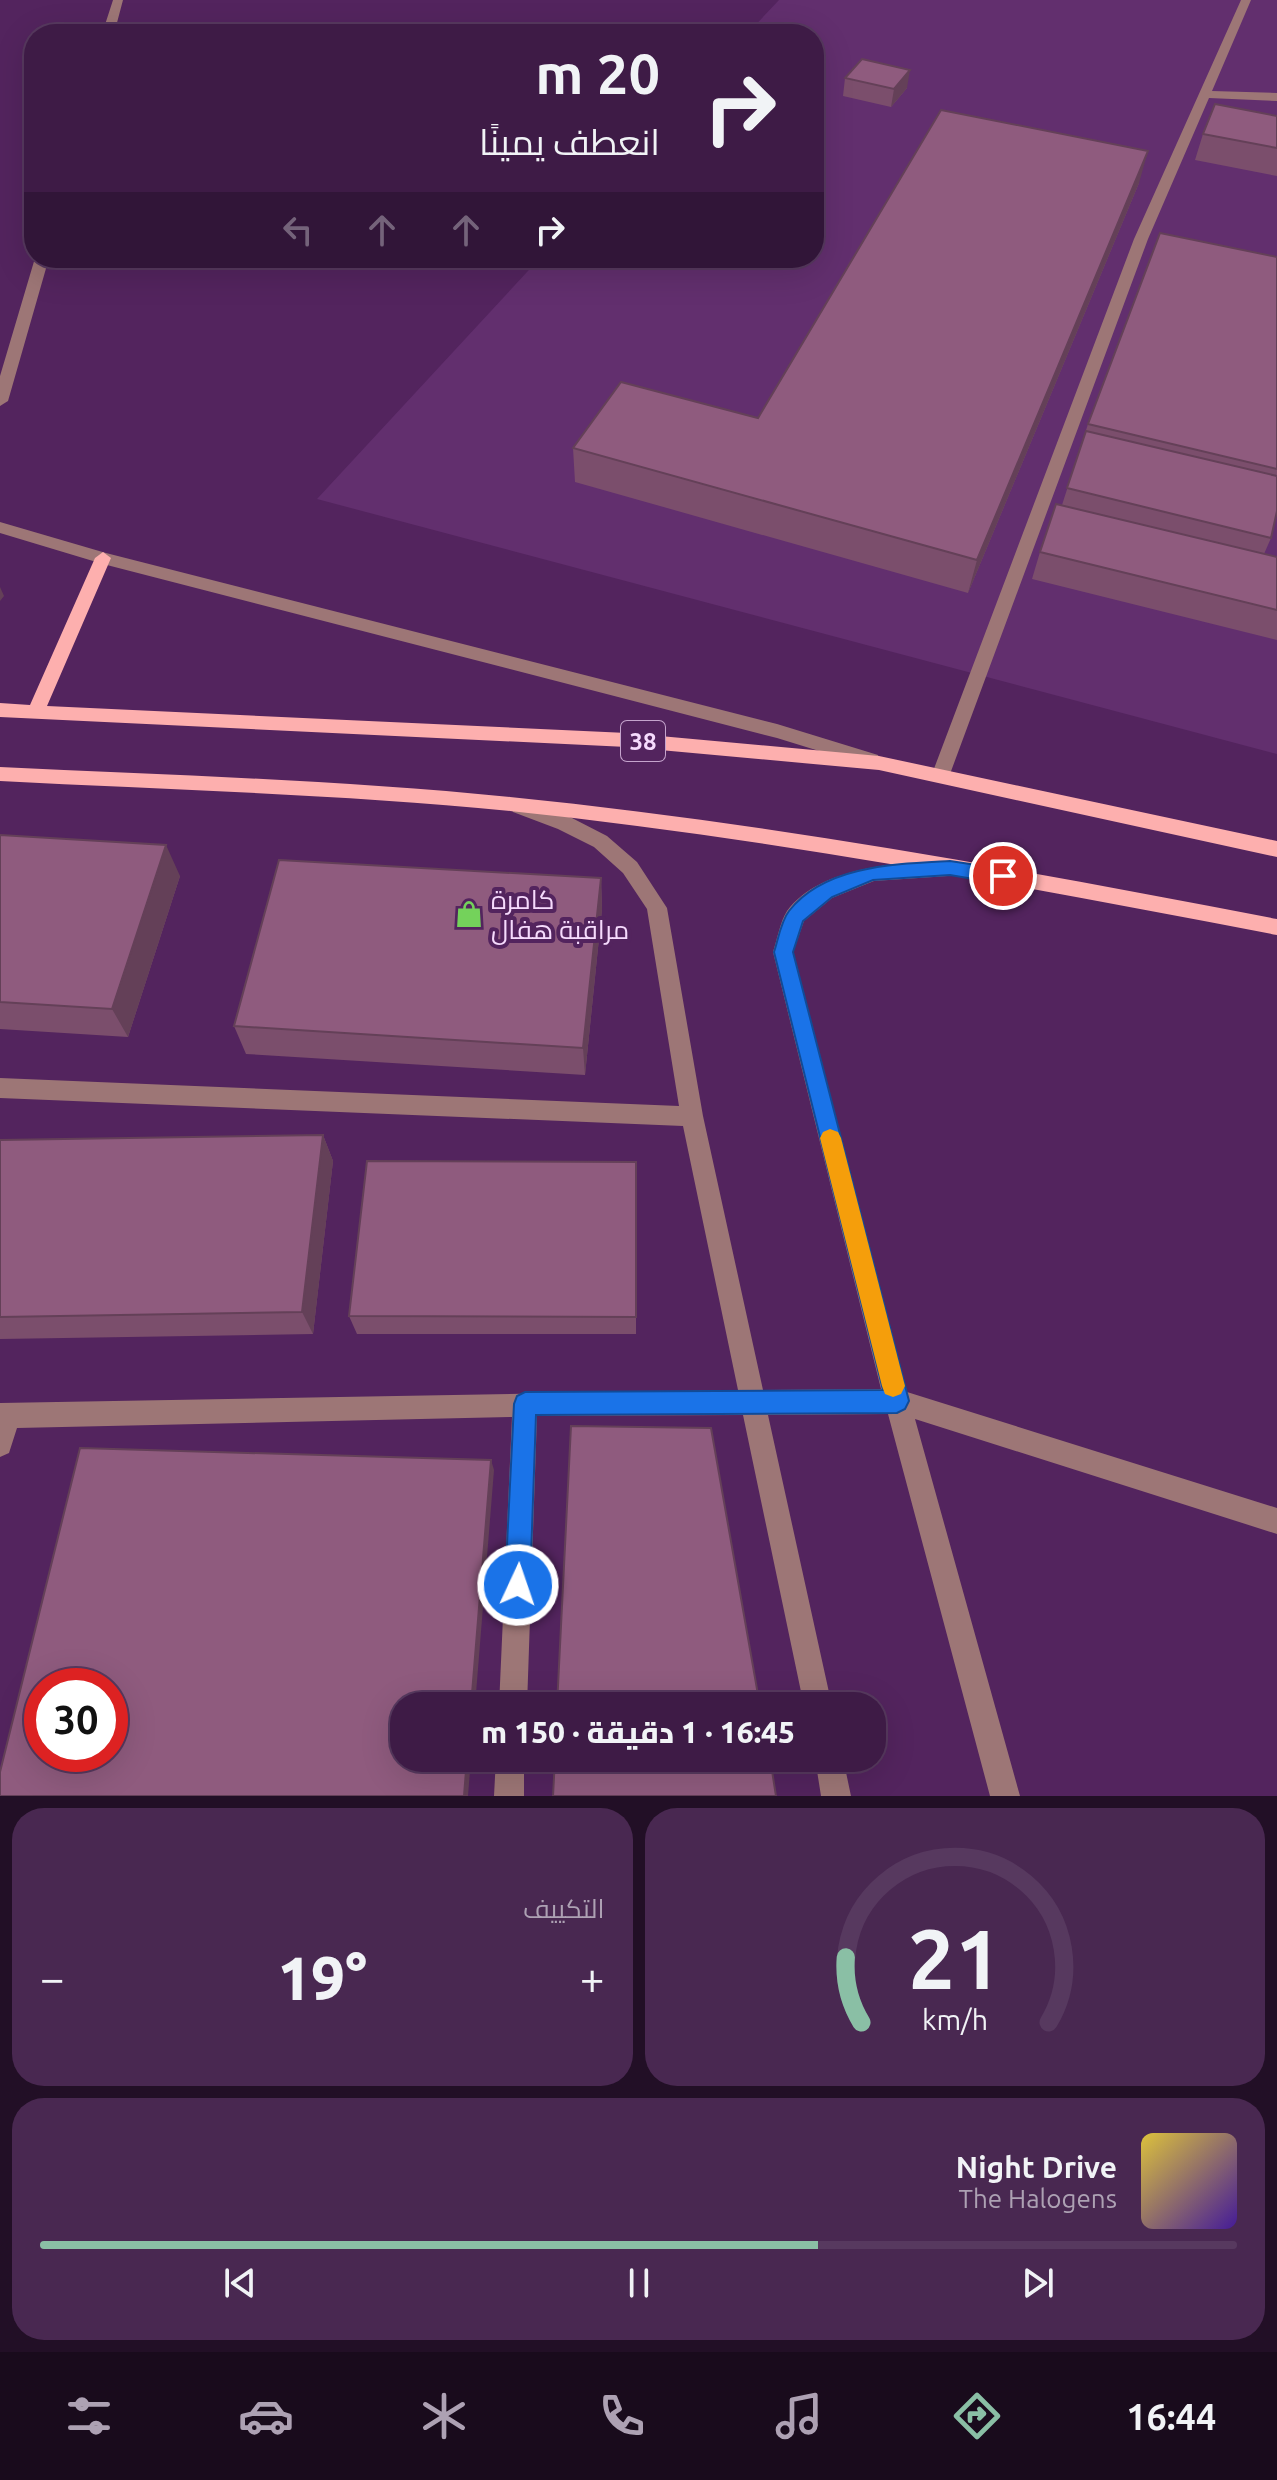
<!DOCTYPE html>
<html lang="ar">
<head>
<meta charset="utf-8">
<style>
  :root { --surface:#3e1b46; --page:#492851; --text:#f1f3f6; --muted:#ada1b3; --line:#57395f; --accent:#8abfa5 }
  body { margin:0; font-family:Ubuntu,Cairo,sans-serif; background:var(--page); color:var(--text); direction:rtl; height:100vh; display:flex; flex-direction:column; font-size:30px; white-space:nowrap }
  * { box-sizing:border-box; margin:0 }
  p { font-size:26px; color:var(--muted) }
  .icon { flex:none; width:44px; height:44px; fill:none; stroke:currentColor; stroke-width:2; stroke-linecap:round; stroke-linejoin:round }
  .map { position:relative; height:1796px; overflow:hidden; direction:ltr }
  .panel { display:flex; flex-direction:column; gap:12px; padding:12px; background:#220f26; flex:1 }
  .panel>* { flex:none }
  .top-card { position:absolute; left:24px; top:24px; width:800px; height:244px; border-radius:32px; box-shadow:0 8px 32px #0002,0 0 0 2px var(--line); direction:rtl; background:#3e1b46; color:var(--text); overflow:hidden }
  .speed { position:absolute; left:24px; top:1668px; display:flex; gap:16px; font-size:40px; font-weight:700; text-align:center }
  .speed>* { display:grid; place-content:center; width:104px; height:104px; border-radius:50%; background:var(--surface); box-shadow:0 8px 32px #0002,0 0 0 2px var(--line); line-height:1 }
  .speed .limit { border:12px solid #d22; background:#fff; color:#111 }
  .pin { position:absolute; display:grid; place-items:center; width:68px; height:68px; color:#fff; margin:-34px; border:4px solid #fff; border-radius:50%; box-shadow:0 2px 8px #0007 }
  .me { position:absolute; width:88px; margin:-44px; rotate:3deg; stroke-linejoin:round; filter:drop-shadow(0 0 6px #0008) }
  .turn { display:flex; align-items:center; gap:28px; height:168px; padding:0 32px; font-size:36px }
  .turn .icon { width:104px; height:104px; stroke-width:2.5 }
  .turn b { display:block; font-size:56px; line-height:68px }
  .lanes { display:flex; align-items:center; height:76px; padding:0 32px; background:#0003; justify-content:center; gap:40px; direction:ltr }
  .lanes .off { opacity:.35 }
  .big { font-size:60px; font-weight:800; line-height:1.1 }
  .panel .tile { flex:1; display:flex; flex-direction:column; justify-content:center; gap:12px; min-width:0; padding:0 28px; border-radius:32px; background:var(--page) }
  .panel .dial { align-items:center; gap:0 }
  .dial svg { height:208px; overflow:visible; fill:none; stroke:var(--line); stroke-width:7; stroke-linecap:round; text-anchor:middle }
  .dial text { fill:var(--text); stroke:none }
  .song { display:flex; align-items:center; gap:24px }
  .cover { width:96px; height:96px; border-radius:12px; background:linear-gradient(135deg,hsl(50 70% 55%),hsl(260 70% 35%)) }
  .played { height:8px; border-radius:4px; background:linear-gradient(90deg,var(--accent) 65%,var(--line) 65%) }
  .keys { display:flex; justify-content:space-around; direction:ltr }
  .heat { display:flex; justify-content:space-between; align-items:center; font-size:44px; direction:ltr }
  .panel .tiles { flex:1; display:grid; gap:12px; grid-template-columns:1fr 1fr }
  .tile:last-child { grid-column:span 2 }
  .trip { position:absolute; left:390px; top:1692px; width:496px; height:80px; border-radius:32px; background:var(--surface); box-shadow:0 8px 32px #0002,0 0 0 2px var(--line); font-weight:800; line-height:80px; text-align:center; direction:rtl }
  .menu { display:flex; height:128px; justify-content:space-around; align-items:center; background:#190b1c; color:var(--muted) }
  .menu .icon { width:56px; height:56px }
  .menu .current { color:var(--accent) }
  .menu b { font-size:36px; color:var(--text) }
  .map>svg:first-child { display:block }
  .built { fill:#622f6e }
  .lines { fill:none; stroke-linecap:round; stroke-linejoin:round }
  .minor { fill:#9d7676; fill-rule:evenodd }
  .major { fill:#fdafae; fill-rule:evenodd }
  .wall { fill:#7b4e6c }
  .shaded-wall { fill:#644058 }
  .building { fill:#8f5b7e; stroke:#644058; stroke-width:2; fill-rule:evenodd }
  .route { fill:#1a73e8; stroke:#114b97; stroke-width:2 }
  .slow { fill:#f59e0b }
  .labels { text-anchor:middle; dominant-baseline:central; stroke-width:8; stroke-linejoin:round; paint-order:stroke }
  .shield { fill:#53245e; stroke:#c5a4cd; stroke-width:2 }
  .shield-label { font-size:24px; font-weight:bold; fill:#f6dbfd }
  .poi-label { font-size:26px; fill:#f6dbfd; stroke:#53245e; text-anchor:start }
</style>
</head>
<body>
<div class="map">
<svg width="1277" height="1796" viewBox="0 0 1277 1796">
  <rect width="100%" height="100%" fill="#53245e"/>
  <path class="built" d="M779,0H1277V754L317,499L540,258H814V34H747Z"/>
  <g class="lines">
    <path class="minor" d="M113,0H123L114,34H102Z
      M1241,0H1251L1212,91L1277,93V101L1209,98L1148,239L950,774L948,779H934L932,774L1134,239Z
      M35,258H49L8,401L0,406V376Z
      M0,522L106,553L777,724L878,755L880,760L871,767L777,738L103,564L0,533Z
      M520,800L572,818L607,836L637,862L667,908L703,1116L763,1390L881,1389L773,952C777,940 780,922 787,911C821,866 898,863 948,860L955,862L958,868L955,874L948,876L874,881L832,898L804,921L793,952L907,1392L1277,1508V1534L915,1419L1020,1796H990L888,1414L768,1415L832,1706H804L743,1415L537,1416L527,1706H499L512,1417L17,1428L9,1453L0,1457V1403L738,1390L683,1126L0,1098V1078L679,1106L647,909L623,873L594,847L558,829L513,812L510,807L513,802Z
      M496,1758H524V1796H494Z
      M815,1758H843L851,1796H821Z"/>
    <path class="major" d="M103,552L111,558L47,706L627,733L879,756L1277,841V857L879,770L627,747L0,717V703L30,705L95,558Z
      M0,767C170,775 341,780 510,797C768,823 1023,870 1277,919V935C1023,886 768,838 510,811C341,794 170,790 0,781Z"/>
  </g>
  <path class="wall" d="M845,78L907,88L891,107L843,96Z
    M1277,116V176L1195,160L1203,134Z
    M1139,183L968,593L575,482L573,448L758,418Z
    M1277,257V511L1271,538L1264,554L1277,557V640L1032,579L1040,552L1062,505L1088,424Z
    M0,835L180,876L128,1037L0,1029Z
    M601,878L602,909L585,1075L246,1054L234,1026Z
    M323,1135L333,1161L313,1334L0,1339V1140Z
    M636,1162V1334H357L349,1316Z"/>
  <path class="shaded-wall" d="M910,70L907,88L891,107L894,89Z
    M1148,151L1139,183L968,593L977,560Z
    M0,587L4,596L0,601Z
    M166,845L180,876L128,1037L112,1009Z
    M601,878L602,909L585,1075L583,1048Z
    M323,1135L333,1161L313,1334L302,1312Z
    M491,1460L494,1470L475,1706H471Z
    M467,1758H471L468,1796H464Z"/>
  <path class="building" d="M862,59L910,70L894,89L845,78Z
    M1215,104L1277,116V148L1203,134Z
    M941,110L1148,151L977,560L573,448L621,382L758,418Z
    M1160,233L1277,257V469L1088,424Z
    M1086,431L1277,476V511L1271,538L1067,488Z
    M1056,504L1277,557V610L1040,552Z
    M0,835L166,845L112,1009L0,1002Z
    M279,860L601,878L583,1048L234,1026Z
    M323,1135L302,1312L0,1317V1140Z
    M367,1161L636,1162V1317L349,1316Z
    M571,1426L711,1428L760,1706H557Z
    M80,1448L491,1460L471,1706H404V1758H467L464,1796H0V1772ZM42,1686H110V1754H42Z
    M555,1758H770L776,1796H553Z"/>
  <path class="route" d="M950,861L1003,869L1012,876L1003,884L950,875L873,880L832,897L803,921L793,952L909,1401L905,1409L897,1413L536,1415L530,1585L526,1594L518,1597L509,1594L505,1585L514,1404L517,1396L525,1392L883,1390L774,952C778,940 781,921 789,911C825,865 897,864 950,861Z"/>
  <path class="slow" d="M830,1129L838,1132L841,1138L905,1386L901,1394L893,1397L885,1394L882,1386L820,1138L823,1132Z"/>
  <defs>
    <g id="shop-bare" transform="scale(2.16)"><path d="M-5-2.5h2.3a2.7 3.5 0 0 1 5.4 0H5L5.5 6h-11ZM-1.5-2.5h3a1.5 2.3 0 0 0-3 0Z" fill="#74d25b" stroke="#53245e" stroke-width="2.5" paint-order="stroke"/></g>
  </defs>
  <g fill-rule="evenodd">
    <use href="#shop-bare" x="469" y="914"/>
  </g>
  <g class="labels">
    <rect class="shield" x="621" y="721" width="44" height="40" rx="6"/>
    <g class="shield-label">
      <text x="643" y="741">38</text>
    </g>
    <g class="poi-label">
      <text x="491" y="899">كامرة<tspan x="491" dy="30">مراقبة هفال</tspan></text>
    </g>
  </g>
</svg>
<div class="speed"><div class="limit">30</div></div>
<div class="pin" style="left:1003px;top:876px;background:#d93025"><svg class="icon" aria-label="arrive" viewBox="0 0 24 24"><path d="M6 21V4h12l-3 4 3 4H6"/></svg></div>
<svg class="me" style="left:518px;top:1585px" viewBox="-20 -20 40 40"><circle r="17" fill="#1a73e8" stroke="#fff" stroke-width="3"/><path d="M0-11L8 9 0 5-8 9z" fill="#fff"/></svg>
<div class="trip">16:45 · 1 دقيقة · 150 m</div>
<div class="top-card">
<div class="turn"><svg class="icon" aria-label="right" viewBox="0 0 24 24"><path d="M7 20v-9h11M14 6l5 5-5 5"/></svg><div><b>20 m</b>انعطف يمينًا</div></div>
<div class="lanes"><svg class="icon off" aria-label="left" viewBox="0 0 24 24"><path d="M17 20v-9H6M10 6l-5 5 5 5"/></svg><svg class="icon off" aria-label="ahead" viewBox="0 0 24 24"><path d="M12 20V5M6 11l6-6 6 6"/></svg><svg class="icon off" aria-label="ahead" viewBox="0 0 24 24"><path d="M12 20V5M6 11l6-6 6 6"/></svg><svg class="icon" aria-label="right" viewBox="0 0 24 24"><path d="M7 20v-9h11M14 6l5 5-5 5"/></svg></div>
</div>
</div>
<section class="panel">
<div class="tiles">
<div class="tile dial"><svg viewBox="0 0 100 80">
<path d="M14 69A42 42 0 1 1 86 69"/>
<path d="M14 69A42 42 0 0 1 8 44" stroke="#8abfa5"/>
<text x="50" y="56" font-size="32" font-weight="700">21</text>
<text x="50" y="72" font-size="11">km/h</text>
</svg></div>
<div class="tile"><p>التكييف</p>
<div class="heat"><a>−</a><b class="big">19°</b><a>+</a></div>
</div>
<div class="tile">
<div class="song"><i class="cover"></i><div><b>Night Drive</b><p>The Halogens</p></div></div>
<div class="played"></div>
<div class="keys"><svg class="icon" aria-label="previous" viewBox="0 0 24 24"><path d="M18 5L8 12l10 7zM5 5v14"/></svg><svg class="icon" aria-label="pause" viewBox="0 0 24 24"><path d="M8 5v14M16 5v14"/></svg><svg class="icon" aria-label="next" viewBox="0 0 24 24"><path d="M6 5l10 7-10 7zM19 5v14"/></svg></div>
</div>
</div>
</section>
<nav class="menu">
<b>16:44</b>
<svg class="icon current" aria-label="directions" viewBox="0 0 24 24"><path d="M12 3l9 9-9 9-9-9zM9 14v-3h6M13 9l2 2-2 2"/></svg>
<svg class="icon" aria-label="music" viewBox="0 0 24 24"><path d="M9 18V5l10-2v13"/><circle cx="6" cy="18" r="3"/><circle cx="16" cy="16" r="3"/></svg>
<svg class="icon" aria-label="phone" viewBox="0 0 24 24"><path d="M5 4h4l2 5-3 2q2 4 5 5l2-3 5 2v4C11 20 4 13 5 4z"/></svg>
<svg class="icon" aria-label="climate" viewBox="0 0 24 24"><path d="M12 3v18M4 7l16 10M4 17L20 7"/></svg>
<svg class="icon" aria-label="car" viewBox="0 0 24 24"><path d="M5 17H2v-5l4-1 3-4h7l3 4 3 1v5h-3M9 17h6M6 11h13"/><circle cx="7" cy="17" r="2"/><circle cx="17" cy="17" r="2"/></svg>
<svg class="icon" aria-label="filters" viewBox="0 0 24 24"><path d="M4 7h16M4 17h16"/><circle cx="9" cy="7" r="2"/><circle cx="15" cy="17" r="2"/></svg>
</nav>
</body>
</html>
